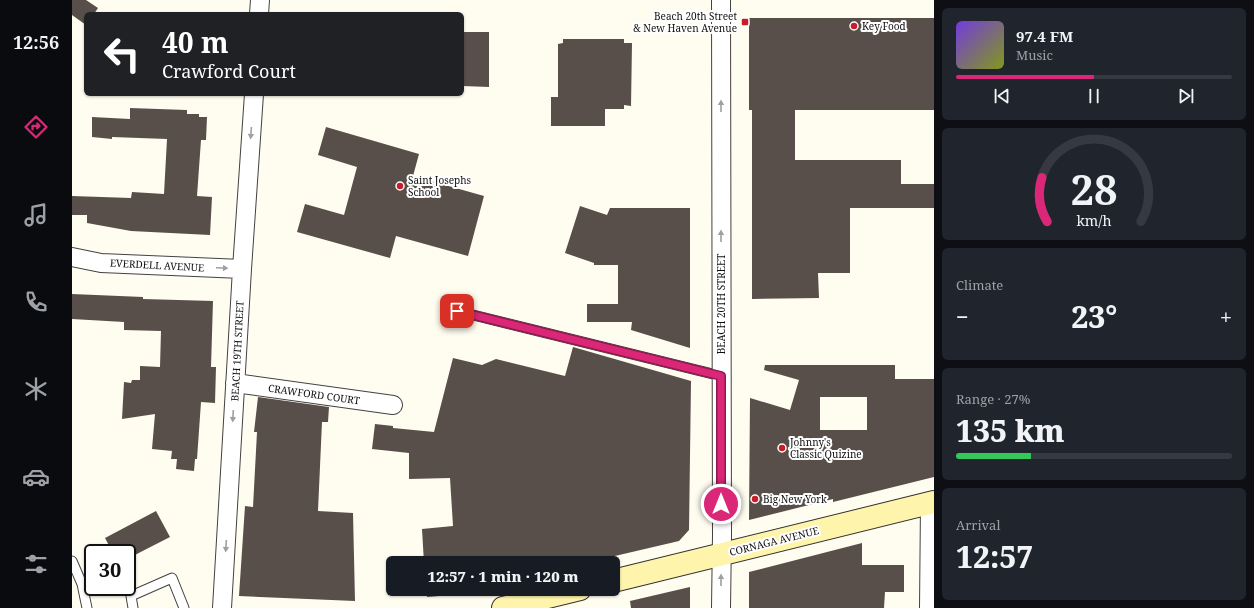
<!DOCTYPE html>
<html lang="en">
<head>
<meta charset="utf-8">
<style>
  :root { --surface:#171b24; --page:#20242c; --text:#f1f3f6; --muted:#9ea1a6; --line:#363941; --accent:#db2777 }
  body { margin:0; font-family:"Noto Serif",serif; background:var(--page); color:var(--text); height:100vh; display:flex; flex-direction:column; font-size:15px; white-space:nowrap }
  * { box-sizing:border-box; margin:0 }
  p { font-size:13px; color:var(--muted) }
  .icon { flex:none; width:22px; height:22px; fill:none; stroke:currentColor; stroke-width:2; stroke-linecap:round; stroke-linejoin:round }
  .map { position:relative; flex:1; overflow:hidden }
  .sheet { display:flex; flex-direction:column; gap:8px; padding:8px; background:#0d0f14; width:320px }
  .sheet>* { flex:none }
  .top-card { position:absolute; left:12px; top:12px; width:380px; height:84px; border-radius:6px; box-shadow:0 1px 3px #0004; background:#202124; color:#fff; overflow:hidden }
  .speed { position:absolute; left:12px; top:544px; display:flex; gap:8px; font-size:20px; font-weight:700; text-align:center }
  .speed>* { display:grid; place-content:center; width:52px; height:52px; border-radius:50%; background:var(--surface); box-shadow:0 1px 3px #0004; line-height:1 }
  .speed .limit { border:2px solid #111; border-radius:6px; background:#fff; color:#111 }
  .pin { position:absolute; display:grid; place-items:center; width:34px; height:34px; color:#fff; margin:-17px; border-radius:8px; box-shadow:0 2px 6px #0006 }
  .me { position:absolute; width:44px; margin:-22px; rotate:0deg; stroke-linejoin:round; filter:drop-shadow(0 0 3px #0008) }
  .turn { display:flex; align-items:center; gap:14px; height:84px; padding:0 12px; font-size:18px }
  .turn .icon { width:52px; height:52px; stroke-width:2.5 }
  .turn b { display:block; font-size:28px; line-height:34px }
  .big { font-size:30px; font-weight:800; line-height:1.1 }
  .sheet .card { flex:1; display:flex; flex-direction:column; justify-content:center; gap:6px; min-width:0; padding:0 14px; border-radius:6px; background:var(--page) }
  .sheet .dial { align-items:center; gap:0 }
  .dial svg { height:104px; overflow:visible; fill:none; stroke:var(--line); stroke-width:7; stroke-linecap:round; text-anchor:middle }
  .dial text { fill:var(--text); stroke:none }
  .song { display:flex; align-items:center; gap:12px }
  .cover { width:48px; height:48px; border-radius:6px; background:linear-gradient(135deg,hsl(260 70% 55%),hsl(70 70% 35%)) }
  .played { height:4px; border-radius:2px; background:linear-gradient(90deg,var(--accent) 50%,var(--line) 50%) }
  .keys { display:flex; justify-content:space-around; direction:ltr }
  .heat { display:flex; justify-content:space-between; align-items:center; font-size:22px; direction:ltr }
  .charge { height:6px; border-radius:3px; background:linear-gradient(90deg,#34c759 27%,var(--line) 0) }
  .trip { position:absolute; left:314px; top:556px; width:234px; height:40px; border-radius:6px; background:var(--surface); box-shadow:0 1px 3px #0004; font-weight:800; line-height:40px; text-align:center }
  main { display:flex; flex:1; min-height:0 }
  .dock { display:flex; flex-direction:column; width:72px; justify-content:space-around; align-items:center; background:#090b0e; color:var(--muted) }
  .dock .icon { width:28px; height:28px }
  .dock .selected { color:var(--accent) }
  .dock b { font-size:18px; color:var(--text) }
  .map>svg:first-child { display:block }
  .building { fill:#584f4a; fill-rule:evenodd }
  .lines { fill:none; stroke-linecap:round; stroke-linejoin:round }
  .lane-casing { stroke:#424242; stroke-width:11 }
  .street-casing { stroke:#424242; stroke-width:20 }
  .secondary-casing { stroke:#313131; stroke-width:24 }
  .lane { stroke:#fff; stroke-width:9 }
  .street { stroke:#fff; stroke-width:18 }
  .secondary { stroke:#fff4ab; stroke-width:22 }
  .oneway { fill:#9f9f9f }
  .route-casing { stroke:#8e194d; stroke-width:10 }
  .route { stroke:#db2777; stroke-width:7 }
  .poi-dot { fill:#c81d29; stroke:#fff; stroke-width:1.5 }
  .labels { text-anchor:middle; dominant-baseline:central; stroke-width:4; stroke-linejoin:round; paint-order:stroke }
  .poi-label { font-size:10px; fill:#0f0f0f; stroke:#fff; text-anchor:start }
  .street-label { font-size:10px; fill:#0f0f0f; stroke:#fff }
</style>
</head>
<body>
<main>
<nav class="dock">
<b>12:56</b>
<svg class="icon selected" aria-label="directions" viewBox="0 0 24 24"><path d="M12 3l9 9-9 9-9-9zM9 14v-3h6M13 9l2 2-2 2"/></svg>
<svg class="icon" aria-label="music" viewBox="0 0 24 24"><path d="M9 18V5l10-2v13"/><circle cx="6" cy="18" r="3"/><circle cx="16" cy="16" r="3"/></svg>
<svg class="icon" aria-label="phone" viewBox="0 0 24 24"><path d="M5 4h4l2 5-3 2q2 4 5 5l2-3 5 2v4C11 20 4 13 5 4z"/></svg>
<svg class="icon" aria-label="climate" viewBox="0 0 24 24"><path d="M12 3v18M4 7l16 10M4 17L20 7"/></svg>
<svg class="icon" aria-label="car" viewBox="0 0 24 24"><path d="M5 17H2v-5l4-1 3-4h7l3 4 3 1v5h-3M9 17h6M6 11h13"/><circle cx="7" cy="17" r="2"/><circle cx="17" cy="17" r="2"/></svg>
<svg class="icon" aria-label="filters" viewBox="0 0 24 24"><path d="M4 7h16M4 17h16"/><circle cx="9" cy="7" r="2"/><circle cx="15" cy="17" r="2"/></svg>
</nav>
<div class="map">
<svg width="862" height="608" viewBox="0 0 862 608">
  <rect width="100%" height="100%" fill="#fffcf0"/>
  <path class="building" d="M0,0H14L26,8L22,14H14V25L0,15Z
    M677,18H862V110H723V160H829V184H862V208H778V273H746L747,298L680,299V110H677Z
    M391,32H417V87L390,86Z
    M491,39H552V43H560L559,106L552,105V109H533V126H479V97H486V44L491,43Z
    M58,108L115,110V114H127V117H135L134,140H129L125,196L140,197L138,235L59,231L15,223V215H0V196L59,198L60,192L92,194L95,139L40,137V139L20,137V117L58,119Z
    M254,127L347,154L341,176L412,196L396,256L324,236L318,258L225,232L233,204L272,215L285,167L246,155Z
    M508,206L535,215L538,208H618V348L559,330L560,322H515V304H546V265H522V263L493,253Z
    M0,294L71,297V299L141,301L139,367H144L143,403L129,402L125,459H123L122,471L104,469L105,459H99L100,451L80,449L83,414L50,419L52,382L59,383L60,380H68V366L88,367L89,331L52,330V322L0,319Z
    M501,347L619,381L617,530L607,541L513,563H429V561L399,563H352L350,529L381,526L378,478L337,479V453L300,449L303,424L321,426V428L362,432L381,358L410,365L424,359L493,376Z
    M693,365H823V379H862V477L761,502V499L677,520L678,398L718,410L727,380L692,370ZM748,397H795V430H748Z
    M186,397L257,407L256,422H250L246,511L281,513L283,601L167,596L173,506L181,507L185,432H182Z
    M84,511L98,537L55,559V553H41L33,538Z
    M790,543V565H832V592H813L812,608H677V572Z
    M618,587V608H559L558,601Z
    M354,589H380V595L355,597Z"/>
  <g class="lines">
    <g class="lane-casing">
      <path id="lane" d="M385,311L649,376
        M0,561L10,584L15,608
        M61,608L59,596L100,578L112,608"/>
    </g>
    <g class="street-casing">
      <path id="street" d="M649,0L650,535L649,608
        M187,14L188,0
        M0,257L29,263L170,269
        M163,383L321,405
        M150,608L170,269L182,94
        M857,608L858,503"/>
    </g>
    <g class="secondary-casing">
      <path id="secondary" d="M541,581L862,502
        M431,608L508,589"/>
    </g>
    <use href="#lane" class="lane"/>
    <use href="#street" class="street"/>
    <use href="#secondary" class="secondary"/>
  </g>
  <defs><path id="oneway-solid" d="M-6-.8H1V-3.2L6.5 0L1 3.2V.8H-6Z"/></defs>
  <g class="oneway">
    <use href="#oneway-solid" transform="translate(649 106) rotate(-90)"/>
    <use href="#oneway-solid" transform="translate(179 133) rotate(94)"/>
    <use href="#oneway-solid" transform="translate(649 236) rotate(-90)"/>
    <use href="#oneway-solid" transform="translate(150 268) rotate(3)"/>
    <use href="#oneway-solid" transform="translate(161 416) rotate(93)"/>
    <use href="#oneway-solid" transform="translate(154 546) rotate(93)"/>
    <use href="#oneway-solid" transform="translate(649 580) rotate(-90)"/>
  </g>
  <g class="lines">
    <g class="route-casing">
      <path id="route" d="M385,311L649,376V504"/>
    </g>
    <use href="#route" class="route"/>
  </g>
  <g class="poi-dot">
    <rect x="669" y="18" width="8" height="8" rx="2"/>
    <circle cx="782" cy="26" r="4"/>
    <circle cx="328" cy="186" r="4"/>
    <circle cx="710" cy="448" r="4"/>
    <circle cx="683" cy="499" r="4"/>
  </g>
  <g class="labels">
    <g class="poi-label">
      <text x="665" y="16" text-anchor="end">Beach 20th Street<tspan x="665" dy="12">&amp; New Haven Avenue</tspan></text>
      <text x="790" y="26">Key Food</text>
      <text x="336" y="180">Saint Josephs<tspan x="336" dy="12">School</tspan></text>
      <text x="718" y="442">Johnny's<tspan x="718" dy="12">Classic Quizine</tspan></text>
      <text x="691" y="499">Big New York</text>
    </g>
    <g class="street-label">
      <text transform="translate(85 265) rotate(3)">EVERDELL AVENUE</text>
      <text transform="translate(649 304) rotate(-90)">BEACH 20TH STREET</text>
      <text transform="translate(165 351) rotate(-87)">BEACH 19TH STREET</text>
      <text transform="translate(242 394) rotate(8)">CRAWFORD COURT</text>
      <text transform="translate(702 541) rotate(-14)">CORNAGA AVENUE</text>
    </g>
  </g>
</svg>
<div class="speed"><div class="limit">30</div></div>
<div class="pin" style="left:385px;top:311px;background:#d93025"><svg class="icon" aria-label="arrive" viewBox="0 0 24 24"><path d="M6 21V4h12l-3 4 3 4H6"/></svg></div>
<svg class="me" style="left:649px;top:504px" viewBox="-20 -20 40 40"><circle r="17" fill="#db2777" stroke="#fff" stroke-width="3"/><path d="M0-11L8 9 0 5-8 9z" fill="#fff"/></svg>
<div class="trip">12:57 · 1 min · 120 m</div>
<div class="top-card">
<div class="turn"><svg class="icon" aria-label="left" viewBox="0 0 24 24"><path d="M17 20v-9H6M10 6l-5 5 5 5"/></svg><div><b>40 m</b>Crawford Court</div></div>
</div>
</div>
<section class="sheet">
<div class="card">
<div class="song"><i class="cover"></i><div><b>97.4 FM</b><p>Music</p></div></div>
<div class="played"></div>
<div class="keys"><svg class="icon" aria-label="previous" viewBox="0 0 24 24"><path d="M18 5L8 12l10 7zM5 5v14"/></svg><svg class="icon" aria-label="pause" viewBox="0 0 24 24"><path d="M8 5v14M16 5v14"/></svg><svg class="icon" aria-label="next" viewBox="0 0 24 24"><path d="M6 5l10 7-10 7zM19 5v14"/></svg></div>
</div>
<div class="card dial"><svg viewBox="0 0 100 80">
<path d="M14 69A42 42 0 1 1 86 69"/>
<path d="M14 69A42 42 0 0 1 10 35" stroke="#db2777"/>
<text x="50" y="56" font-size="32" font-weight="700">28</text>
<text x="50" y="72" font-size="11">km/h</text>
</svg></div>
<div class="card"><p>Climate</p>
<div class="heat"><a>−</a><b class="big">23°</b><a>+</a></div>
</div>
<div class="card"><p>Range · 27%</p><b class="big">135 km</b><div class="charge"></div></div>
<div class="card"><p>Arrival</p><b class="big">12:57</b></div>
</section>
</main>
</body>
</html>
